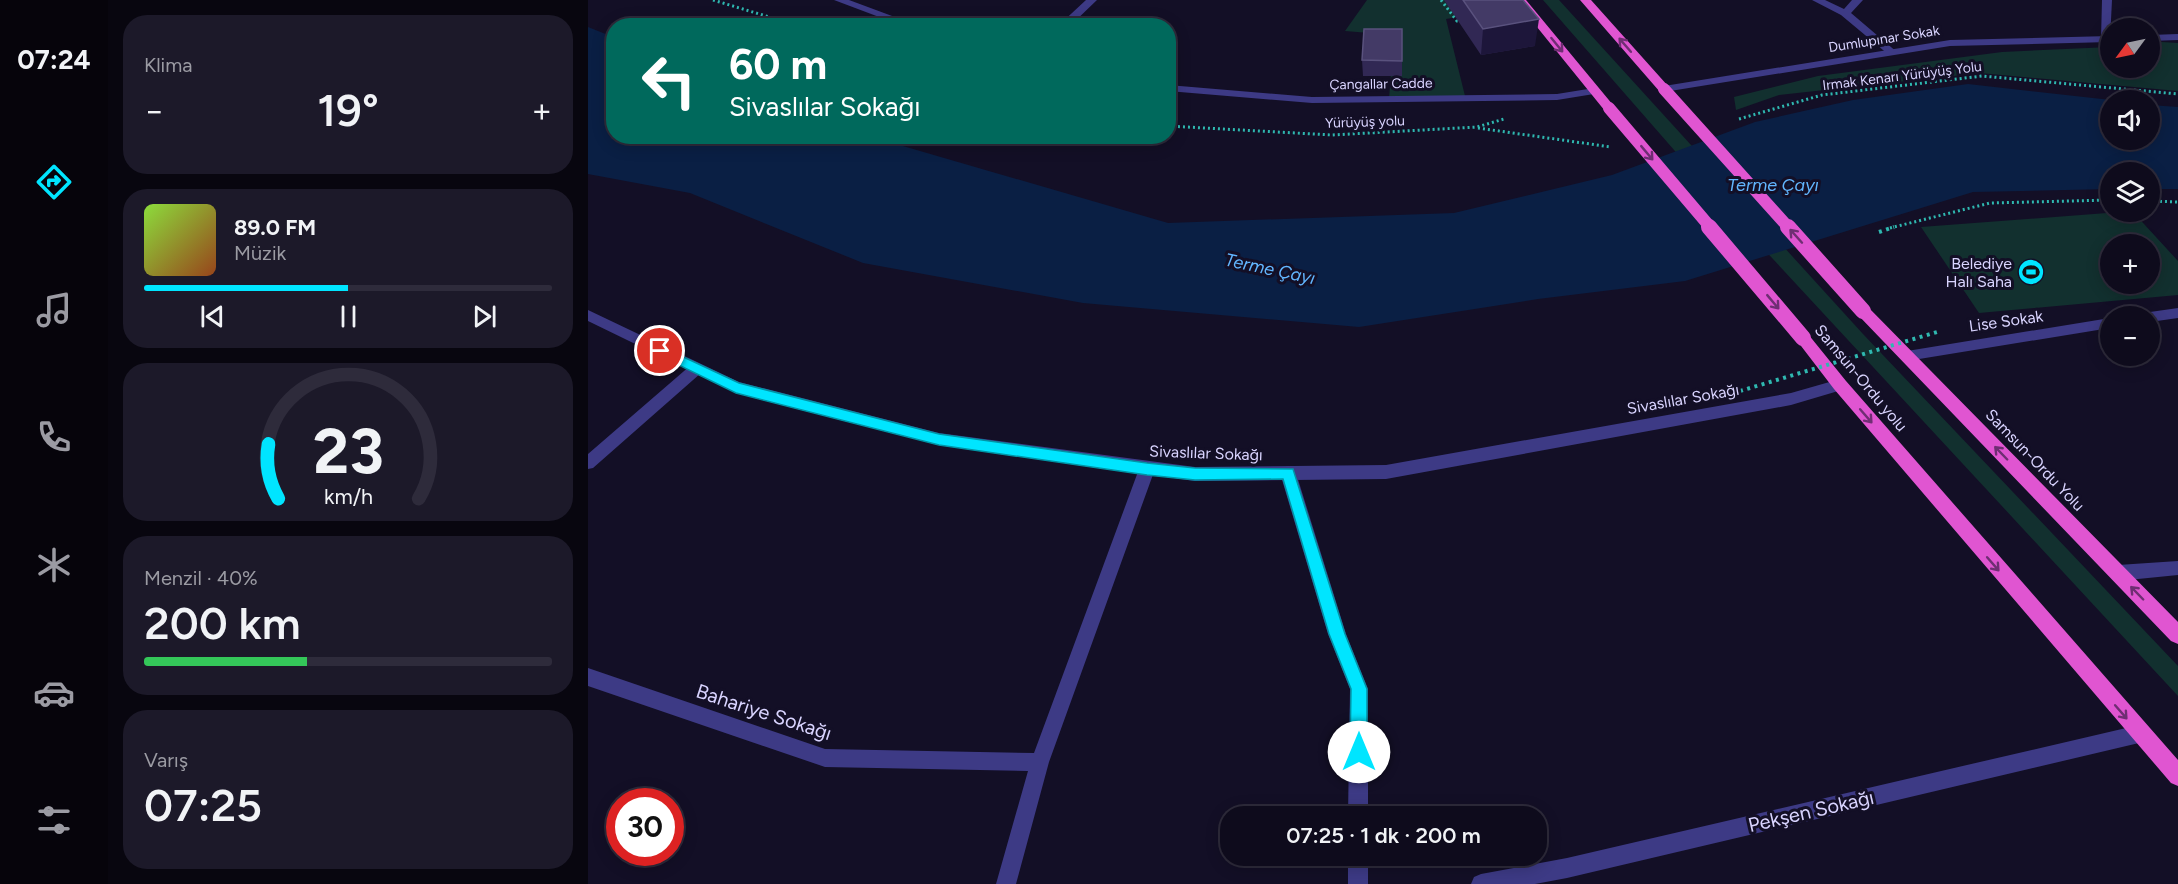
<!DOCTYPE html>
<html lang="tr">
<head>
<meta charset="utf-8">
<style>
  :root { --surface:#0e0b1c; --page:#1c1929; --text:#f1f3f6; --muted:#9b9ba3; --line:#2e2b3b; --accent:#00e5ff }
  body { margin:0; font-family:Figtree,sans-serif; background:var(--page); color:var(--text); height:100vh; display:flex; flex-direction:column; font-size:22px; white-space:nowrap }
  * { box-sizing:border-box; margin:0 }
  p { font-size:20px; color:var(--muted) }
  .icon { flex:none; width:33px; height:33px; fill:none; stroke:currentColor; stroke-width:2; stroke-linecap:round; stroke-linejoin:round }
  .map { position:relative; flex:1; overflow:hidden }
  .drawer { display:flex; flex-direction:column; gap:15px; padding:15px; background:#08060f; width:480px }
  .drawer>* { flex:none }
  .guide { position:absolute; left:18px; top:18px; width:570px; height:126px; border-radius:24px; box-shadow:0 3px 15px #0003,0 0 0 2px var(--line); background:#00695c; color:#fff; overflow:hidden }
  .needle { width:39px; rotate:237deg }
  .tools { position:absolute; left:1512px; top:18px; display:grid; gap:12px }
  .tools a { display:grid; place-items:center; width:60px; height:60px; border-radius:50%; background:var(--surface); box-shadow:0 3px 15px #0003,0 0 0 2px var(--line); font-size:30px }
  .speed { position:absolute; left:18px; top:788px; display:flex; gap:12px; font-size:30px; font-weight:700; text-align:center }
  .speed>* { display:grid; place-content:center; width:78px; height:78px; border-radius:50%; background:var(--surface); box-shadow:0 3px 15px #0003,0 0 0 2px var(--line); line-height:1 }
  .speed .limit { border:9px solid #d22; background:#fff; color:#111 }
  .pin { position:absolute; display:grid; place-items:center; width:51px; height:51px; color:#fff; margin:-26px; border:3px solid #fff; border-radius:50%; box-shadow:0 2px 6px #0007 }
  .me { position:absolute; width:66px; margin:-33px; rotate:0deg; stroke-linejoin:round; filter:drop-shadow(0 0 4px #0008) }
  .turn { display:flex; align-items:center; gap:21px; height:126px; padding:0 24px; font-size:27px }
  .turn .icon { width:78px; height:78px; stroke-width:2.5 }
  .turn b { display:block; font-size:42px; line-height:51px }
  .big { font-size:45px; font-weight:600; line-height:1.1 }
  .drawer .card { flex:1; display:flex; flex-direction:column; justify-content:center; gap:9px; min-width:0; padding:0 21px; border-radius:24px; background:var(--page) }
  .drawer .dial { align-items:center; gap:0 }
  .dial svg { height:156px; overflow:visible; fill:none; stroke:var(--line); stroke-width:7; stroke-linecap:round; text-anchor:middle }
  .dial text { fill:var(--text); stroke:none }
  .song { display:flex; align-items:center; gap:18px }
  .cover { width:72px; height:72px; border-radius:9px; background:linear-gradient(135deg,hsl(90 70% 55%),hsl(20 70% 35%)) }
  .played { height:6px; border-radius:3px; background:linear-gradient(90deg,var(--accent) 50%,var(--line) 50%) }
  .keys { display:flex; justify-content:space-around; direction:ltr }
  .heat { display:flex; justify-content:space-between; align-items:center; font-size:33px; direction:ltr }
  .charge { height:9px; border-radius:4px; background:linear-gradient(90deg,#34c759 40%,var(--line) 0) }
  .trip { position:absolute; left:632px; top:806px; width:327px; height:60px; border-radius:24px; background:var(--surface); box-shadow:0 3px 15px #0003,0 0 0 2px var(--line); font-weight:600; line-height:60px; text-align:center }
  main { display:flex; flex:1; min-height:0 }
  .tab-bar { display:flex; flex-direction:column; width:108px; justify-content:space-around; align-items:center; background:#06040b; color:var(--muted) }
  .tab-bar .icon { width:42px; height:42px }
  .tab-bar .current { color:var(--accent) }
  .tab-bar b { font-size:27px; color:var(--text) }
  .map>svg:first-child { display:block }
  .green { fill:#12302f; fill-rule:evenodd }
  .water { fill:#0a1f44 }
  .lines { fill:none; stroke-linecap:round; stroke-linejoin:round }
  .path-far1 { stroke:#2fb8b0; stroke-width:3; stroke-dasharray:2 3; stroke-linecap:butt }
  .path { stroke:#2fb8b0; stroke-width:4; stroke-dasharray:3 4.5; stroke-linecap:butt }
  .minor { fill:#3d3a85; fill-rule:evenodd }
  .tertiary { fill:#3d3a85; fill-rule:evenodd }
  .trunk { fill:#e055d1; fill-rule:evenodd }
  .path-bridge { stroke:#2fb8b0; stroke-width:4; stroke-dasharray:3 4.5; stroke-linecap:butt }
  .trunk-bridge-far1 { stroke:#e055d1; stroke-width:12 }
  .trunk-bridge { stroke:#e055d1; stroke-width:16 }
  .wall { fill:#312854 }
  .shaded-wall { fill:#1d163a }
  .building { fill:#433a66; stroke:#5a527e; stroke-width:1.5 }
  .oneway { stroke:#6f2e73 }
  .route { fill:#00e5ff; stroke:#0095a6; stroke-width:1.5 }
  .labels { text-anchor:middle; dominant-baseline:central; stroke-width:6; stroke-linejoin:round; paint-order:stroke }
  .far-street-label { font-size:14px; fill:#d9d4ff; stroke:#130f26 }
  .poi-label { font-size:16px; fill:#d9d4ff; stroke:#130f26; text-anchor:end }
  .street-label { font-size:16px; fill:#d9d4ff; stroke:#130f26 }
  .water-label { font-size:18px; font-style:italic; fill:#62b6ff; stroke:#130f26 }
  .near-street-label { font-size:20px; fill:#d9d4ff; stroke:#130f26 }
</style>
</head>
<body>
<main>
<nav class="tab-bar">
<b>07:24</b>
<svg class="icon current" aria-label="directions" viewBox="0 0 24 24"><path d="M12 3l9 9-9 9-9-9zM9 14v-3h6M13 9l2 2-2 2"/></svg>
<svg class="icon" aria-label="music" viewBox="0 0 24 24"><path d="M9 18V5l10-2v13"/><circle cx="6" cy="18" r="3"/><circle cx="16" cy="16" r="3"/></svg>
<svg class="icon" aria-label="phone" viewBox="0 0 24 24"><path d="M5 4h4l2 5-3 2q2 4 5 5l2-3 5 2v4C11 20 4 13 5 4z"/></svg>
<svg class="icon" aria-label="climate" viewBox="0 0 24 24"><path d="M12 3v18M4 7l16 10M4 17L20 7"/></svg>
<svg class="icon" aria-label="car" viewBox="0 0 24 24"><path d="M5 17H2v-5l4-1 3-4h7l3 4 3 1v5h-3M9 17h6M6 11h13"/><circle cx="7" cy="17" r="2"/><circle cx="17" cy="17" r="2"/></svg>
<svg class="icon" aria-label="filters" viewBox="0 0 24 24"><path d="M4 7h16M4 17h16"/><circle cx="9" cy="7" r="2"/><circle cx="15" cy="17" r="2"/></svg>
</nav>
<section class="drawer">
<div class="card"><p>Klima</p>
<div class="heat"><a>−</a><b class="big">19°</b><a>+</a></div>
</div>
<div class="card">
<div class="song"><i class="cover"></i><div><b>89.0 FM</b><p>Müzik</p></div></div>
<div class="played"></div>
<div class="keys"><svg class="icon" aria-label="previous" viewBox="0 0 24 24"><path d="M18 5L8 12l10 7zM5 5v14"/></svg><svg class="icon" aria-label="pause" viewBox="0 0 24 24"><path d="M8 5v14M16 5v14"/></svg><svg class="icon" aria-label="next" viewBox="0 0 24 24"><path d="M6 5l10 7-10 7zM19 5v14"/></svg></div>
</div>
<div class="card dial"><svg viewBox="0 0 100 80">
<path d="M14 69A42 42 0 1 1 86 69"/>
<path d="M14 69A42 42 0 0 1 9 41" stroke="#00e5ff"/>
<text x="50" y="56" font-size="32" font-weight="700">23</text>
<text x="50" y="72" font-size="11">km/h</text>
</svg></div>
<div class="card"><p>Menzil · 40%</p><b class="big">200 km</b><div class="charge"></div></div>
<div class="card"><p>Varış</p><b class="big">07:25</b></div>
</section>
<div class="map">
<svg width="1590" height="884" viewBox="0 0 1590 884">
  <rect width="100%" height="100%" fill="#130f26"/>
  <path class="green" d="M779,0H910L916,9L858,19L877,96L801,99L806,35L757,31Z
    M955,0H971L1275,334L1590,666V696L1121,190Z
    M1574,42L1590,43V91L1392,73L1191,95L1148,110L1146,97L1230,76L1414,52L1522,47V68H1562V43Z
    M1532,212H1545L1590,261V295L1391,313L1333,227ZM1522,244H1562V284H1522Z"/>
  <path class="water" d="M0,27L25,37L26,136L284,137L580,223L866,213L1024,175L1167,122L1265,100L1380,84L1523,100L1522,140H1562V105L1590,107V189H1562V172H1522V189L1385,192L1097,281L950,299L771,327L495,303L275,263L102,193L0,174Z"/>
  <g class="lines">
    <path class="path-far1" d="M125,0L211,26
      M853,0L869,21H874
      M1151,119L1234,95L1394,76L1590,94
      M580,126L744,135L889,127L916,119
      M890,128L1023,147
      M1562,201L1590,202
      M1302,228L1402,203L1522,200"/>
    <path class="path" d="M1291,232L1306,227"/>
    <path class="minor" d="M498,0H509L482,26H470Z
      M1224,0H1237L1256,9L1264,0H1275L1263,13L1310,53L1301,55L1253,15Z
      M1514,0H1524L1522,40L1518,42L1513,39Z
      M108,363L113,365L115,369L113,373L5,468L0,469V454L103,365Z
      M559,463L564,464L567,469L461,762L428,884H408L440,771L237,767L0,686V668L237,749L446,753L551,469L554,464Z
      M700,466L705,468L708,473L758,634L780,689V816H760L762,689L740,634L692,473L695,468Z
      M1590,561V575L1530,581L1524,578L1522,573L1524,568L1530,565Z
      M1551,725L1558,727L1560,734L1558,741L1551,743L979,878L947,884H883L886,877L893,874L979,858Z
      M760,855H780V884H760Z"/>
    <path class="tertiary" d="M246,0H261L331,26H315Z
      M1590,34V40L1562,41V35Z
      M1522,36V42L1362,46L1076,92L1071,89L1076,86L1362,40Z
      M580,85L724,97L969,94L1006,88L1011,91L1006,94L969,100L724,103L580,91Z
      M1590,308V318L1562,322V316H1556L1562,312Z
      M0,310L151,382L351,433L607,467L798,465L1203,393L1252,379L1257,381L1259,385L1257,389L1203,405L798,479L607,481L351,445L148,393L0,321Z
      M1522,318V328L1319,361L1312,356L1319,351Z"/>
    <path class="trunk" d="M927,0H938L1025,105V111H1017Z
      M992,0H1003L1080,86V92H1072Z
      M1275,305L1280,307L1590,622V644L1583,641L1270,315L1268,311L1270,307Z
      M1215,332L1220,334L1258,381L1590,760V786L1583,783L1246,389L1210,342L1207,338L1210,334Z"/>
    <path class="path-bridge" d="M1152,391L1349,332"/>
    <path class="trunk-bridge-far1" d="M1076,89L1201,228
      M1021,108L1123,228"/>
    <path class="trunk-bridge" d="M1121,227L1215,338
      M1200,227L1275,311"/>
  </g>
  <path class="wall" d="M856,0H935L947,46L893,55Z
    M814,29V76H775L774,60Z"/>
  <path class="shaded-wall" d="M951,19L947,46L893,55L895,29Z"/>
  <path class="building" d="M875,0H935L951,19L895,29Z
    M776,29H814V61L774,60Z"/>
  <defs><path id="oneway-shaft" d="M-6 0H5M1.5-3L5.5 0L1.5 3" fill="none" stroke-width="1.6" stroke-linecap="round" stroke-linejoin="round" transform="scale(1.5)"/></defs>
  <g class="oneway">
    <use href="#oneway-shaft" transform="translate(969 45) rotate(51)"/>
    <use href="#oneway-shaft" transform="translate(1037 45) rotate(-131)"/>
    <use href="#oneway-shaft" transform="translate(1059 153) rotate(50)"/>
    <use href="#oneway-shaft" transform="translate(1208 236) rotate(-132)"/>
    <use href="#oneway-shaft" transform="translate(1185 302) rotate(50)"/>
    <use href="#oneway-shaft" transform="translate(1278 416) rotate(49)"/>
    <use href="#oneway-shaft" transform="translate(1413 453) rotate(-134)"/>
    <use href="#oneway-shaft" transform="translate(1405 564) rotate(49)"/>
    <use href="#oneway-shaft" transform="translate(1549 593) rotate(-134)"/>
    <use href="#oneway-shaft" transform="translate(1533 712) rotate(49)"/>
  </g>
  <path class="route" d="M72,346L151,383L351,434L559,463L607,468L705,469L757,634L779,689V752L777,758L771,761L765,758L762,752L763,689L741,634L695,479L607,480L559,475L351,445L148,393L68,354L66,351L68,348Z"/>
  <defs>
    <g id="stadium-disc" transform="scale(1.35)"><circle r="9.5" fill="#00e5ff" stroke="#130f26"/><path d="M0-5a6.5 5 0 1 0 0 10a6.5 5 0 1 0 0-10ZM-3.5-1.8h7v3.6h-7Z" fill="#111"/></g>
  </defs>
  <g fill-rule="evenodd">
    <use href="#stadium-disc" x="1443" y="272"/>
  </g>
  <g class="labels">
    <g class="far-street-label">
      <text transform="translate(1296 39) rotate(-9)">Dumlupınar Sokak</text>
      <text transform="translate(1314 76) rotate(-7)">Irmak Kenarı Yürüyüş Yolu</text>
      <text transform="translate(793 84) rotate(-1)">Çangallar Cadde</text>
      <text transform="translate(777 122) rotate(-2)">Yürüyüş yolu</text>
    </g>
    <g class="poi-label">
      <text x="1424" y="263">Belediye<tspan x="1424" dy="18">Halı Saha</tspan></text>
    </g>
    <g class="street-label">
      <text transform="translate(1418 321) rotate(-8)">Lise Sokak</text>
      <text transform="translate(1273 378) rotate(50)">Samsun-Ordu yolu</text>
      <text transform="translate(1095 399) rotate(-10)">Sivaslılar Sokağı</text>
      <text transform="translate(618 453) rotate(2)">Sivaslılar Sokağı</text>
      <text transform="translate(1447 460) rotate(46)">Samsun-Ordu Yolu</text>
    </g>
    <g class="water-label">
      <text x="1185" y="185">Terme Çayı</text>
      <text transform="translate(682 269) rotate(12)">Terme Çayı</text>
    </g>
    <g class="near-street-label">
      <text transform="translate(176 712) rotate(18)">Bahariye Sokağı</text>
      <text transform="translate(1223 811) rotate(-13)">Pekşen Sokağı</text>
    </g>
  </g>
</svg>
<div class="tools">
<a><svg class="needle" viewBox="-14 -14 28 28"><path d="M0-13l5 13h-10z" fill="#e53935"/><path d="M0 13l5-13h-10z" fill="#9b9ba3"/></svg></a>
<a><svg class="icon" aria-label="sound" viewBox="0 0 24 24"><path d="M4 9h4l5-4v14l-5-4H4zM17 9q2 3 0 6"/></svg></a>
<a><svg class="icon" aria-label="layers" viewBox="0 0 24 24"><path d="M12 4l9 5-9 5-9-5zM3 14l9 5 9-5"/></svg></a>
<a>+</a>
<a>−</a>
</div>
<div class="speed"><div class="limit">30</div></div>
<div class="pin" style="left:72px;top:351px;background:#d93025"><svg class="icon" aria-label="arrive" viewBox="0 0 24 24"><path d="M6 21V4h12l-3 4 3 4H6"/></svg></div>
<svg class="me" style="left:771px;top:752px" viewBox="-20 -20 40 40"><circle r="19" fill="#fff"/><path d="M0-13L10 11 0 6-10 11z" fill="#00e5ff"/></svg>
<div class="trip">07:25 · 1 dk · 200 m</div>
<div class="guide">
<div class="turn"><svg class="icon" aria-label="left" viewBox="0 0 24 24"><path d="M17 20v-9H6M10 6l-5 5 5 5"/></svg><div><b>60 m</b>Sivaslılar Sokağı</div></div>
</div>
</div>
</main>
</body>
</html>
